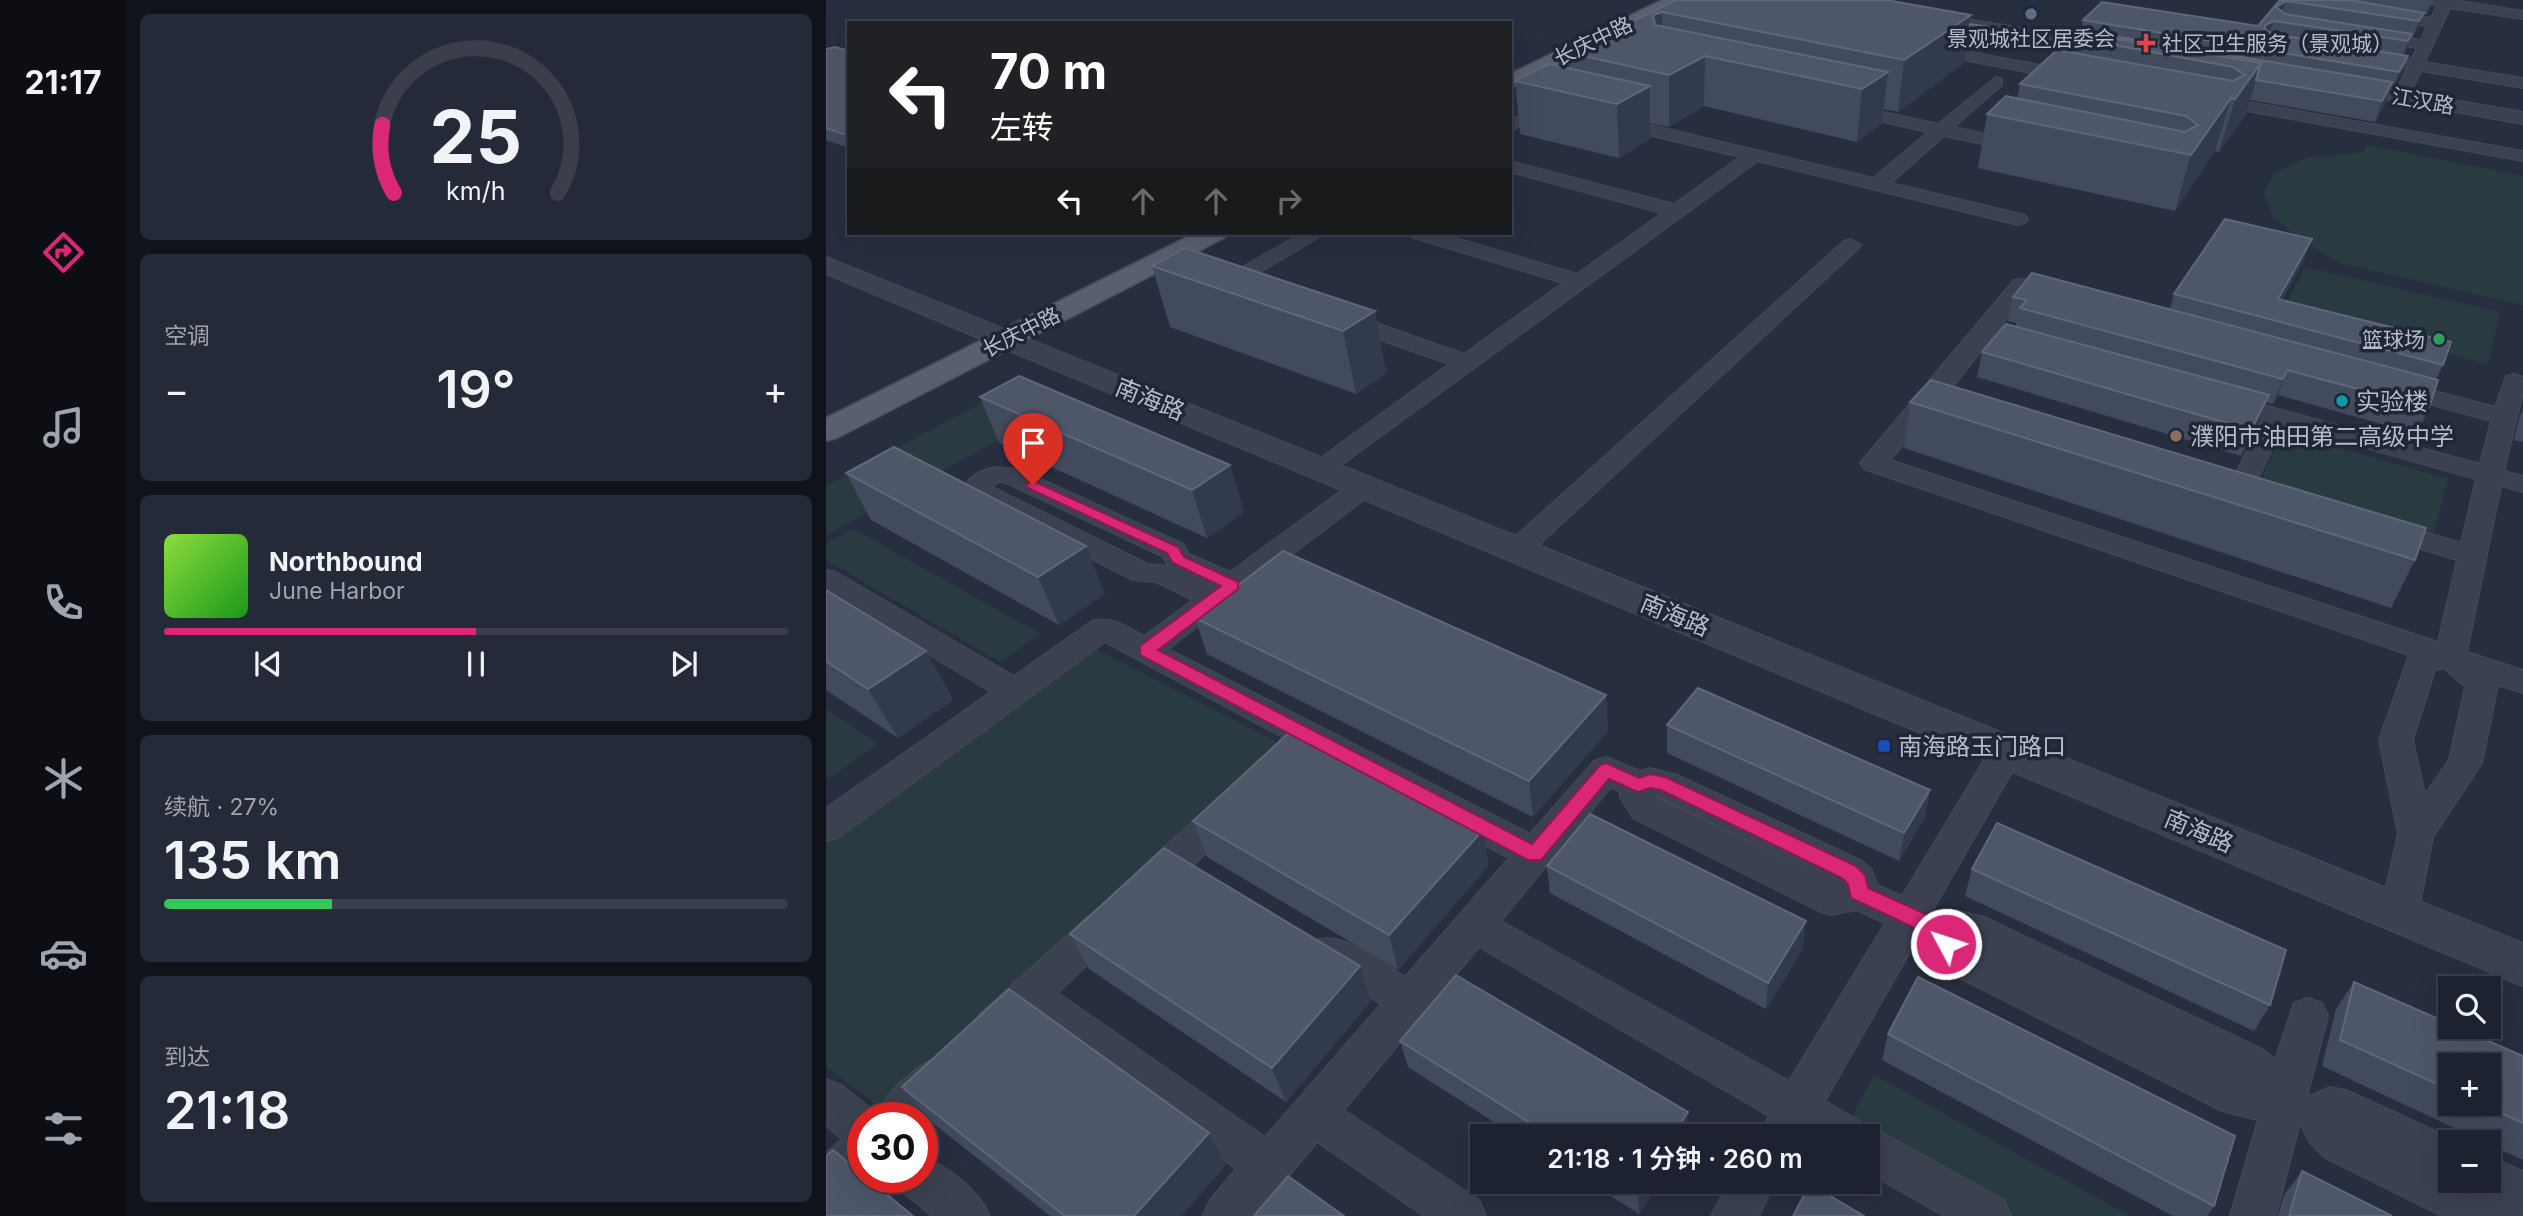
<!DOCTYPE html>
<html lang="zh">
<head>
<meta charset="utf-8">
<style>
  :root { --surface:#1d2230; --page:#252a38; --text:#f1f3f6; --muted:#a0a4ab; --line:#3b3f4c; --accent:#db2777 }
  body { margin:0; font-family:Inter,"Noto Sans SC",sans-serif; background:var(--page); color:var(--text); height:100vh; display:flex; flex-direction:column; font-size:26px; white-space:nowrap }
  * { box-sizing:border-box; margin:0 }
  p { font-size:23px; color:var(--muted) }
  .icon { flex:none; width:38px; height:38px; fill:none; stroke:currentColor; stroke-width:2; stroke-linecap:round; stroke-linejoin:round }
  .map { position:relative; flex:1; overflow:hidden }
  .sheet { display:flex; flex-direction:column; gap:14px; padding:14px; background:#10131a; width:700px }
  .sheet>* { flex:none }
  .hud { position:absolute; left:21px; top:21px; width:665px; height:214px; border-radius:0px; box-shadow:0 7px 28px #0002,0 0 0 2px var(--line); background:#202124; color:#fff; overflow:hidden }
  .fabs { position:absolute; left:1612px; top:976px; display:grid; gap:14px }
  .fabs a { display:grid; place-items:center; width:63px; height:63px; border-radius:0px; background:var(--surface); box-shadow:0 7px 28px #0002,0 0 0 2px var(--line); font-size:35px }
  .speed { position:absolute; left:21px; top:1102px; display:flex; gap:14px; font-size:35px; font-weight:700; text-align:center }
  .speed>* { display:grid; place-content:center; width:91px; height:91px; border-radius:50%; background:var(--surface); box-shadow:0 7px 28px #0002,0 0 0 2px var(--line); line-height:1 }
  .speed .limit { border:10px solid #d22; background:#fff; color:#111 }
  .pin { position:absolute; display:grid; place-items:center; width:60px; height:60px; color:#fff; margin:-72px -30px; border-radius:50% 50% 50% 0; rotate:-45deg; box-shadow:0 0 7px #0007 }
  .pin .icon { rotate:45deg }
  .me { position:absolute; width:77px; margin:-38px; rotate:310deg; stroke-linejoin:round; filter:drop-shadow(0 0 5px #0008) }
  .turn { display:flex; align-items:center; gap:24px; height:147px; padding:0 28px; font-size:32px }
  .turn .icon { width:91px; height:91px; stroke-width:2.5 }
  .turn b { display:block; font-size:49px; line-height:60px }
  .lanes { display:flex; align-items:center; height:66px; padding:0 28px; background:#0003; justify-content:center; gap:35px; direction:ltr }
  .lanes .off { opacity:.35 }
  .big { font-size:52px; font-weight:600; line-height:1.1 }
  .sheet .tile { flex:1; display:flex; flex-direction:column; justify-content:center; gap:10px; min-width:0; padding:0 24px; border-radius:10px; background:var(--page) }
  .sheet .dial { align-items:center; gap:0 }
  .dial svg { height:182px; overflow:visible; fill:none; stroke:var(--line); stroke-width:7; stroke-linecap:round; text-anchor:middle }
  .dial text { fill:var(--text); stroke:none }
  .song { display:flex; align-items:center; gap:21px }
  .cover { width:84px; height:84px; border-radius:10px; background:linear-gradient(135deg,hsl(90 70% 55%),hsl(120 70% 35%)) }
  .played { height:7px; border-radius:4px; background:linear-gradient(90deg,var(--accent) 50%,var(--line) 50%) }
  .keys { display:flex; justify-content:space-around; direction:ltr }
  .heat { display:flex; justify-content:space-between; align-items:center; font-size:38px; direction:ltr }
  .charge { height:10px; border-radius:5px; background:linear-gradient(90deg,#34c759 27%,var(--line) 0) }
  .trip { position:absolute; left:644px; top:1124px; width:410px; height:70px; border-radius:0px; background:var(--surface); box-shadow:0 7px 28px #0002,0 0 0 2px var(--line); font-weight:600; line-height:70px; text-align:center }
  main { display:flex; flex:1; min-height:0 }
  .dock { display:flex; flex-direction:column; width:126px; justify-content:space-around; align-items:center; background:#0c0e13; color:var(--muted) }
  .dock .icon { width:49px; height:49px }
  .dock .selected { color:var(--accent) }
  .dock b { font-size:32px; color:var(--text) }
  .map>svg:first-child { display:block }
  .green { fill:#293b41 }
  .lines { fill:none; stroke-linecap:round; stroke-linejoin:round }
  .minor-casing { stroke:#444a59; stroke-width:2 }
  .tertiary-casing { stroke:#444a59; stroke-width:2 }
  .primary-casing { stroke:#444a59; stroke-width:3 }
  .minor { fill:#3b4150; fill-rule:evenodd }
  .tertiary { fill:#3b4150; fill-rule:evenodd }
  .primary { fill:#595f70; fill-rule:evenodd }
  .wall { fill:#424b5e; fill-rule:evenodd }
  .shaded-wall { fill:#323a4d }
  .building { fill:#4e576a; stroke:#5f6779; stroke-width:2 }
  .route { fill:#db2777; stroke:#8e194d; stroke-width:2 }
  .service-dot { fill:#5c6f8a; stroke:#1f2635; stroke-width:2.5 }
  .health-dot { fill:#e0444e; stroke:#1f2635; stroke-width:2.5 }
  .leisure-dot { fill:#2e9e5b; stroke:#1f2635; stroke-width:2.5 }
  .culture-dot { fill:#0f9aa8; stroke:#1f2635; stroke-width:2.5 }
  .education-dot { fill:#8d6e63; stroke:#1f2635; stroke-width:2.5 }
  .transit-dot { fill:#1a4fb4; stroke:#1f2635; stroke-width:2.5 }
  .labels { text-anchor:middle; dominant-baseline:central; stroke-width:7; stroke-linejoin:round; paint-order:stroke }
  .far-poi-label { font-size:21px; fill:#b7bcca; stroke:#1f2635 }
  .far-street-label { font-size:21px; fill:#b7bcca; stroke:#1f2635 }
  .street-label { font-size:24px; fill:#b7bcca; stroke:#1f2635 }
  .poi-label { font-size:24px; fill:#b7bcca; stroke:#1f2635; text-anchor:start }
</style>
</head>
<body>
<main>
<nav class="dock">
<b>21:17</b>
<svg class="icon selected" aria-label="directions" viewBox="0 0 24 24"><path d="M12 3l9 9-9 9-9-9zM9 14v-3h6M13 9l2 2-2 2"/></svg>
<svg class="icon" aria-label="music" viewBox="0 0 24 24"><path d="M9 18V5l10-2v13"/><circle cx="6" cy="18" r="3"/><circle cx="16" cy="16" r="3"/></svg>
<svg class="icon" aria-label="phone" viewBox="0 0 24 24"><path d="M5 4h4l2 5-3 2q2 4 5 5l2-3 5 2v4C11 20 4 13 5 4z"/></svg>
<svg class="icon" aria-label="climate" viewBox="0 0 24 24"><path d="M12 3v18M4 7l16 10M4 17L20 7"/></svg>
<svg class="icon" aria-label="car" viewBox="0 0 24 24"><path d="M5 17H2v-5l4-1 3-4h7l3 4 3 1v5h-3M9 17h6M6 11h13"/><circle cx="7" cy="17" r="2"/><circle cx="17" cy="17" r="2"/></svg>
<svg class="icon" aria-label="filters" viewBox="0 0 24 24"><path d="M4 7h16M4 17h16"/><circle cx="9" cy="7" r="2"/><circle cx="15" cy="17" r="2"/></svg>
</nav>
<section class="sheet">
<div class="tile dial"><svg viewBox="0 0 100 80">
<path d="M14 69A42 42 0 1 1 86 69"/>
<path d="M14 69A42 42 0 0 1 9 39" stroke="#db2777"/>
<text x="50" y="56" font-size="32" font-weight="700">25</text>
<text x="50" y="72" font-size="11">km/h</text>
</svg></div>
<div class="tile"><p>空调</p>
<div class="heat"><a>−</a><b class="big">19°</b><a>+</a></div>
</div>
<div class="tile">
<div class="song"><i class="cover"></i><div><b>Northbound</b><p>June Harbor</p></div></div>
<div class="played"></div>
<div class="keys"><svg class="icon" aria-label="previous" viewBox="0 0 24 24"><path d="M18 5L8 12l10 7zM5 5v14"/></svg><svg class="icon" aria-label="pause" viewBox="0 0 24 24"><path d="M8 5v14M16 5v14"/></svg><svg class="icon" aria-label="next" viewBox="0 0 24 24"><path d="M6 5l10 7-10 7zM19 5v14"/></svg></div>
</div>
<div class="tile"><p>续航 · 27%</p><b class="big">135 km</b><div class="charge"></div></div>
<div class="tile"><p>到达</p><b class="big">21:18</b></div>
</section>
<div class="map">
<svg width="1697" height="1216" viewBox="0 0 1697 1216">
  <rect width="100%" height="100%" fill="#272e40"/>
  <path class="green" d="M1541,145L1697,176V305L1514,263L1472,238L1447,217L1438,192L1448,173L1484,157L1537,153Z
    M1479,267L1674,312L1662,364L1456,313Z
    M178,391L224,411L0,536V486Z
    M1456,432L1622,479L1608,532L1435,480Z
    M27,529L215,634L174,662L0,560V544Z
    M266,647L458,746L58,1111L0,1066V843Z
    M0,709L53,744L3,778L0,776Z
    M1048,1075L1304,1216H1185L1023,1123Z"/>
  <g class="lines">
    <g class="minor-casing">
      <path id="minor" d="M1592,0H1628L1697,11V19L1624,8L1599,62L1697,78V88L1595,71L1581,100H1569L1567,97L1581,68L1540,62L1532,57L1540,52L1585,60L1591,48L1544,40L1537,36L1544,32L1595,40L1601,26L1554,18L1547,14L1554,10L1605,18L1611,6Z
        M1100,44L1247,71L1255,76L1247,81L1095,52V46Z
        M1170,77L1176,79V85L1128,127L1200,143L1203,147L1200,151L1194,152L1118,136L1065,183L1199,215L1202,219L1199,223L1192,225L932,161L503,474H485L481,468L623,364L506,323L503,318L506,313H522L638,354L737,283L585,237L582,233H613L751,274L836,213L684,172V161L848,204L914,157L781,125L778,121L787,116L1047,178L1102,132L1011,112V104L1017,103L1112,124Z
        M1383,95L1697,151V161L1377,103L1375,100Z
        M699,114L705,115L707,119L684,132V120Z
        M476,233H500L397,294L389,295L378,289Z
        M1025,239L1035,245L1032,249L701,556L691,559L681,556L677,550L681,544L1018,241Z
        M1196,279L1227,286L1230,291L1219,297L1201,293L1119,397L1064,460L1612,642L1631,560L1549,535L1545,529L1549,523L1559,520L1635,543L1650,479L1458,425L1426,491H1408L1404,485L1436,419L1389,406L1386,401L1389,396L1398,394L1654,464L1665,421L1559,392L1555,387L1559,382L1567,380L1669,407L1680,376L1688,374L1697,377V393L1678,471L1697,476V492L1675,486L1641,652L1697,670V693L1672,685L1656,763L1607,837L1592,914L1586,925L1573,930L1560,925L1554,914L1572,834L1553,740L1583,655L1038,469L1034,463L1188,280ZM1618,668L1639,687L1623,760L1599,794L1587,740L1609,670Z
        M170,467L193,469L357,544L363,554L404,572L530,480H548L552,486L548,492L342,649L704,834L768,761L780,757L814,771L824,768L851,775L1036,861L1046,870L1051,885L1076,896L1169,742L1181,738L1193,742L1198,751L1107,910L1115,915L1129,910L1158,917L1438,1050L1449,1060L1468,1003L1482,998L1496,1003L1502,1016L1481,1097L1504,1087L1520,1090L1636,1143H1624V1181H1662V1156L1697,1171V1216L1687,1213L1688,1216H1616L1498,1157L1484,1143L1474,1123L1450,1216H1404L1432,1120L1396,1111L1116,969L1100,941L1092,938L999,1101L1034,1121L1037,1128L1057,1133L1178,1200L1185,1216H1118L1041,1172V1136H933L943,1116L653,947L518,1110L653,1200L660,1216H598L491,1142L430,1216H377L384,1200L410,1169L204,1019L182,1040L168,1046L154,1040L148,1027L154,1014L267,912L280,907L293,912L299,923L293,934L232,993L439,1137L555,1004L489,964L484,952L489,940C518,930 554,962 579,977L683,858L279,642L13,837L0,841V808L165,692L0,592V570L10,572L188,676L266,621C285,615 301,627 318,636L367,600L330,582L307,580L146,498L139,485C147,473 156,470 170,467ZM172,482H178L336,556L342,566L322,564L166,487ZM785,787L794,792V797L807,818L991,910L1004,915L1031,910L1059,923L963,1081L675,921ZM829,795L832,796L1010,883L831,798Z
        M404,795L416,799L422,809L416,819L335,896L322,900L309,896L304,885L309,874L392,799Z
        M116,1055L131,1061L137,1075L131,1089L96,1123V1118H37L39,1178L16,1199L0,1205V1153L16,1139L0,1126V1079L15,1085L51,1113C61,1090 93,1064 116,1055Z
        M96,1156C122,1167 153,1190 164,1216H106L79,1194L73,1178H96Z
        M903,1181H950L933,1216H885Z"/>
    </g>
    <g class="tertiary-casing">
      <path id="tertiary" d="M1116,15L1283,42L1292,48L1283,54L1110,24L1107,20Z
        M1513,80L1697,112V124L1506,90L1503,86Z
        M0,257L1697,943V986L0,274Z"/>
    </g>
    <g class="primary-casing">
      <path id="primary" d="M836,0H859L684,88V74Z
        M369,233H402L398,238L11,438L0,441V418Z"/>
    </g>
    <use href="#minor" class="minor"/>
    <use href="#tertiary" class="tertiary"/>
    <use href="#primary" class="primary"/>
  </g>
  <path class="wall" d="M850,0L1145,15L1144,24L1163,27L1160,47L1153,52L1140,50L1138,63L1072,112L1058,109L1056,123L1031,142L878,106L843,127L824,123V139L793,158L694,134L689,81L743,68V53Z
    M1454,0H1607L1600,15L1597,14L1592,27L1587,36H1586L1577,55L1582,56L1576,71L1567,87H1565L1559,103L1549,122L1424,100L1420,114L1393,152L1389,151L1349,211L1152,168L1161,114L1191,98L1194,84L1227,53L1229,45L1255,31L1257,20L1432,26Z
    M0,49L23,51V148L0,140Z
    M1478,260L1456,300L1617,365L1610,380L1603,408L1591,434L1452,395L1447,404L1440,402L1433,421L1415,456L1151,377L1156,352L1190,326V323L1182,321L1187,297L1344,309L1348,294Z
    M326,266L549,311L560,373L530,394L344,327Z
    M154,397L404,465L418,512L381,538L173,443Z
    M1084,402L1589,560L1565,608L1078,448Z
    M1697,410V442L1688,440L1694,415Z
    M20,473L279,594L233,625L45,520Z
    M0,590L100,651L127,700L72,738L0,690Z
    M369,618L780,695L782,731L707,817L381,654Z
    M841,725L1104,790L1099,817L1073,861L841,753Z
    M367,821L663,865L572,970L381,857Z
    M721,866L977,949L940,1009L724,893Z
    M1146,869L1444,1005L1428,1031L1139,896Z
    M244,934L545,1001L460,1102L263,969Z
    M1528,982L1697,1056V1160L1496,1066L1510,1009ZM1624,1066L1662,1104H1624Z
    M1062,1034L1388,1206L1381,1216H1347L1056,1060Z
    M574,1041L861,1136H690L582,1067Z
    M76,1087L383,1133L400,1165L355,1216H224L103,1120Z
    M1476,1171L1566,1216H1452L1458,1195Z
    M761,1181H834L813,1214Z"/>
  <path class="shaded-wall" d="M1460,1L1455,15L1450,7Z
    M836,12L837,60L827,15Z
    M1598,13L1592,27L1587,36L1593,21Z
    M1145,15L1138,63L1072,112L1078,60Z
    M1448,21L1443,35L1435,40L1439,25Z
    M1163,27L1160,47L1153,52L1156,33Z
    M1586,34L1581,49L1577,56L1582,41Z
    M879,56L878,106L843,127V75Z
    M1582,56L1576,71L1567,87L1573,72Z
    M1435,63L1420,114L1393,152L1409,99Z
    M1062,72L1056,123L1031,142L1036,89Z
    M1566,82L1559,103L1549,122L1556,101Z
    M824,86V139L793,158L791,104Z
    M1405,98L1389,151L1349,211L1365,155Z
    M1486,239L1478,260L1444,321L1452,299Z
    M549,311L560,373L530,394L517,331Z
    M1461,370L1452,395L1447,404L1457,379Z
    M1443,395L1433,421L1415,456L1425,430Z
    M404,465L418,512L381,538L366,490Z
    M260,546L279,594L233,625L212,577Z
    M100,651L127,700L72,738L42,689Z
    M780,695L782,731L707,817L703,781Z
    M1104,790L1099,817L1073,861L1078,833Z
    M657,830L663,865L572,970L563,935Z
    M980,921L977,949L940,1009L942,983Z
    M534,966L545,1001L460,1102L446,1068Z
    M862,1112L861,1136H846Z
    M383,1133L400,1165L355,1216H308Z
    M818,1181H834L813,1214L812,1190Z"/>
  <path class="building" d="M850,0H1060L1145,15L1078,60L836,12L827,15L829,25L1062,72L1036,89L879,56L843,75L743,53Z
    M1454,0H1524L1598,13L1593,21L1460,1L1450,7L1459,14L1586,34L1582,41L1448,21L1439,25V29L1447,34L1582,56L1573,72L1257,20L1276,2L1432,26Z
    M1144,24L1163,27L1156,33L1143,30Z
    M1245,29L1566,82L1556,101L1430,80L1435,63L1250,32L1245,37L1242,47L1229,45Z
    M1250,32L1435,63L1409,99L1405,98L1365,155L1161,114L1180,96L1359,132L1372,125L1360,116L1194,84L1231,50L1407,81L1419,75L1407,67L1245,37Z
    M9,47L23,51V134L20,135L0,128V49Z
    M723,64L824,86L791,104L689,81Z
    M1399,219L1486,239L1452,299L1625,342L1617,365L1348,294Z
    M359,248L549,311L517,331L326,266Z
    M1206,273L1612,380L1603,408L1461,370L1457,379L1194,308L1201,300L1187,297Z
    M1180,324L1443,395L1425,430L1156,352Z
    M193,376L404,465L366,490L154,397Z
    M1105,380L1600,528L1589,560L1084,402Z
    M68,447L260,546L212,577L20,473Z
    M457,551L780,695L703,781L369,618Z
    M0,590L100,651L42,689L0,661Z
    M872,688L1104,790L1078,833L841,725Z
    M466,730L657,830L563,935L367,821Z
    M764,814L980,921L942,983L721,866Z
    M1171,823L1460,950L1444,1005L1146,869Z
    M338,848L534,966L446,1068L244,934Z
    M630,975L862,1112L846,1136H725L574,1041Z
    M1092,977L1409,1136L1388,1206L1062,1034Z
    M1528,982L1624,1024V1027H1631L1697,1056V1123L1655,1104H1662V1066H1624V1090L1514,1040Z
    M183,989L383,1133L308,1216H239L76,1087Z
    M7,1150L37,1175V1178H41L87,1216H0V1156Z
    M1476,1171L1566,1216H1463Z
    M462,1176L518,1216H428Z
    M798,1181H818L812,1190Z
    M984,1184L1038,1216H967Z"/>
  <path class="route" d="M207,481L352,547L358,557L412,582V589L332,650L706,844L774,765L780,763L813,778L824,774L839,777L1030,866L1039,875L1042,888L1124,925L1130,944L1127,950L1120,953L1113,950L1108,937L1025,898L1022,884L1016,878L835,790L824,788L812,792L783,779L715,860H702L314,655V646L395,586L347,563L341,553L202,488L200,485Z"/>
  <circle class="service-dot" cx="1205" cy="14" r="7"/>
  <path class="health-dot" d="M1316.5 32.5h7v7h7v7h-7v7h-7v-7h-7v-7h7z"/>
  <circle class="leisure-dot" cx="1613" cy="339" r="7"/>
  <circle class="culture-dot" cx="1516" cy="401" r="7"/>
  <circle class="education-dot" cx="1350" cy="436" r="7"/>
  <rect class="transit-dot" x="1051" y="739" width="14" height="14" rx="3.5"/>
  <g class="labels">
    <g class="far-poi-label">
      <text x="1205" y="38">景观城社区居委会</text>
      <text x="1336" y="43" text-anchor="start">社区卫生服务（景观城）</text>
      <text x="1599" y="339" text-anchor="end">篮球场</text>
    </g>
    <g class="far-street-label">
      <text transform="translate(767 41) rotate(-26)">长庆中路</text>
      <text transform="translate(1597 101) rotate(10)">江汉路</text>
      <text transform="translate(195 332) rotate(-27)">长庆中路</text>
    </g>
    <g class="street-label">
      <text transform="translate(324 399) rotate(22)">南海路</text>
      <text transform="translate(849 615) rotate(22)">南海路</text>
      <text transform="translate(1373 831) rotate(23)">南海路</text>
    </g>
    <g class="poi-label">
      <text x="1530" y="401">实验楼</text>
      <text x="1364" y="436">濮阳市油田第二高级中学</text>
      <text x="1072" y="746">南海路玉门路口</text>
    </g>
  </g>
</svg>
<div class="fabs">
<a><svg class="icon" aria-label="search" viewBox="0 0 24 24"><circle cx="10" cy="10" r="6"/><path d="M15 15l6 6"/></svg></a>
<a>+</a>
<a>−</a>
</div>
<div class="speed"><div class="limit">30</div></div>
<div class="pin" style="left:207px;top:485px;background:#d93025"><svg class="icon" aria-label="arrive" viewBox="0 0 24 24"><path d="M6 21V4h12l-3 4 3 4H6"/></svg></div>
<svg class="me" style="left:1120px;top:944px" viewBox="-20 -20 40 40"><circle r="17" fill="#db2777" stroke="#fff" stroke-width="3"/><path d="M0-11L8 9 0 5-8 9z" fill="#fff"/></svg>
<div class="trip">21:18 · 1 分钟 · 260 m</div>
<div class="hud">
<div class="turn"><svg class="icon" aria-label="left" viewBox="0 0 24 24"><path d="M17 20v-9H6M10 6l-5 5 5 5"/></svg><div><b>70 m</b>左转</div></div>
<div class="lanes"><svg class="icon" aria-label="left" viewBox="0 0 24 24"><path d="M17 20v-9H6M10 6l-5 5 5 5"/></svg><svg class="icon off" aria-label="ahead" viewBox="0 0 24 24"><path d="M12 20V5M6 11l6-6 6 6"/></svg><svg class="icon off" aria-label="ahead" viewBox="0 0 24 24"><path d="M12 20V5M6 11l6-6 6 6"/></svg><svg class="icon off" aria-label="right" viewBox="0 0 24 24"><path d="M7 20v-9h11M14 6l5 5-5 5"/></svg></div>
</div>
</div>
</main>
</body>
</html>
